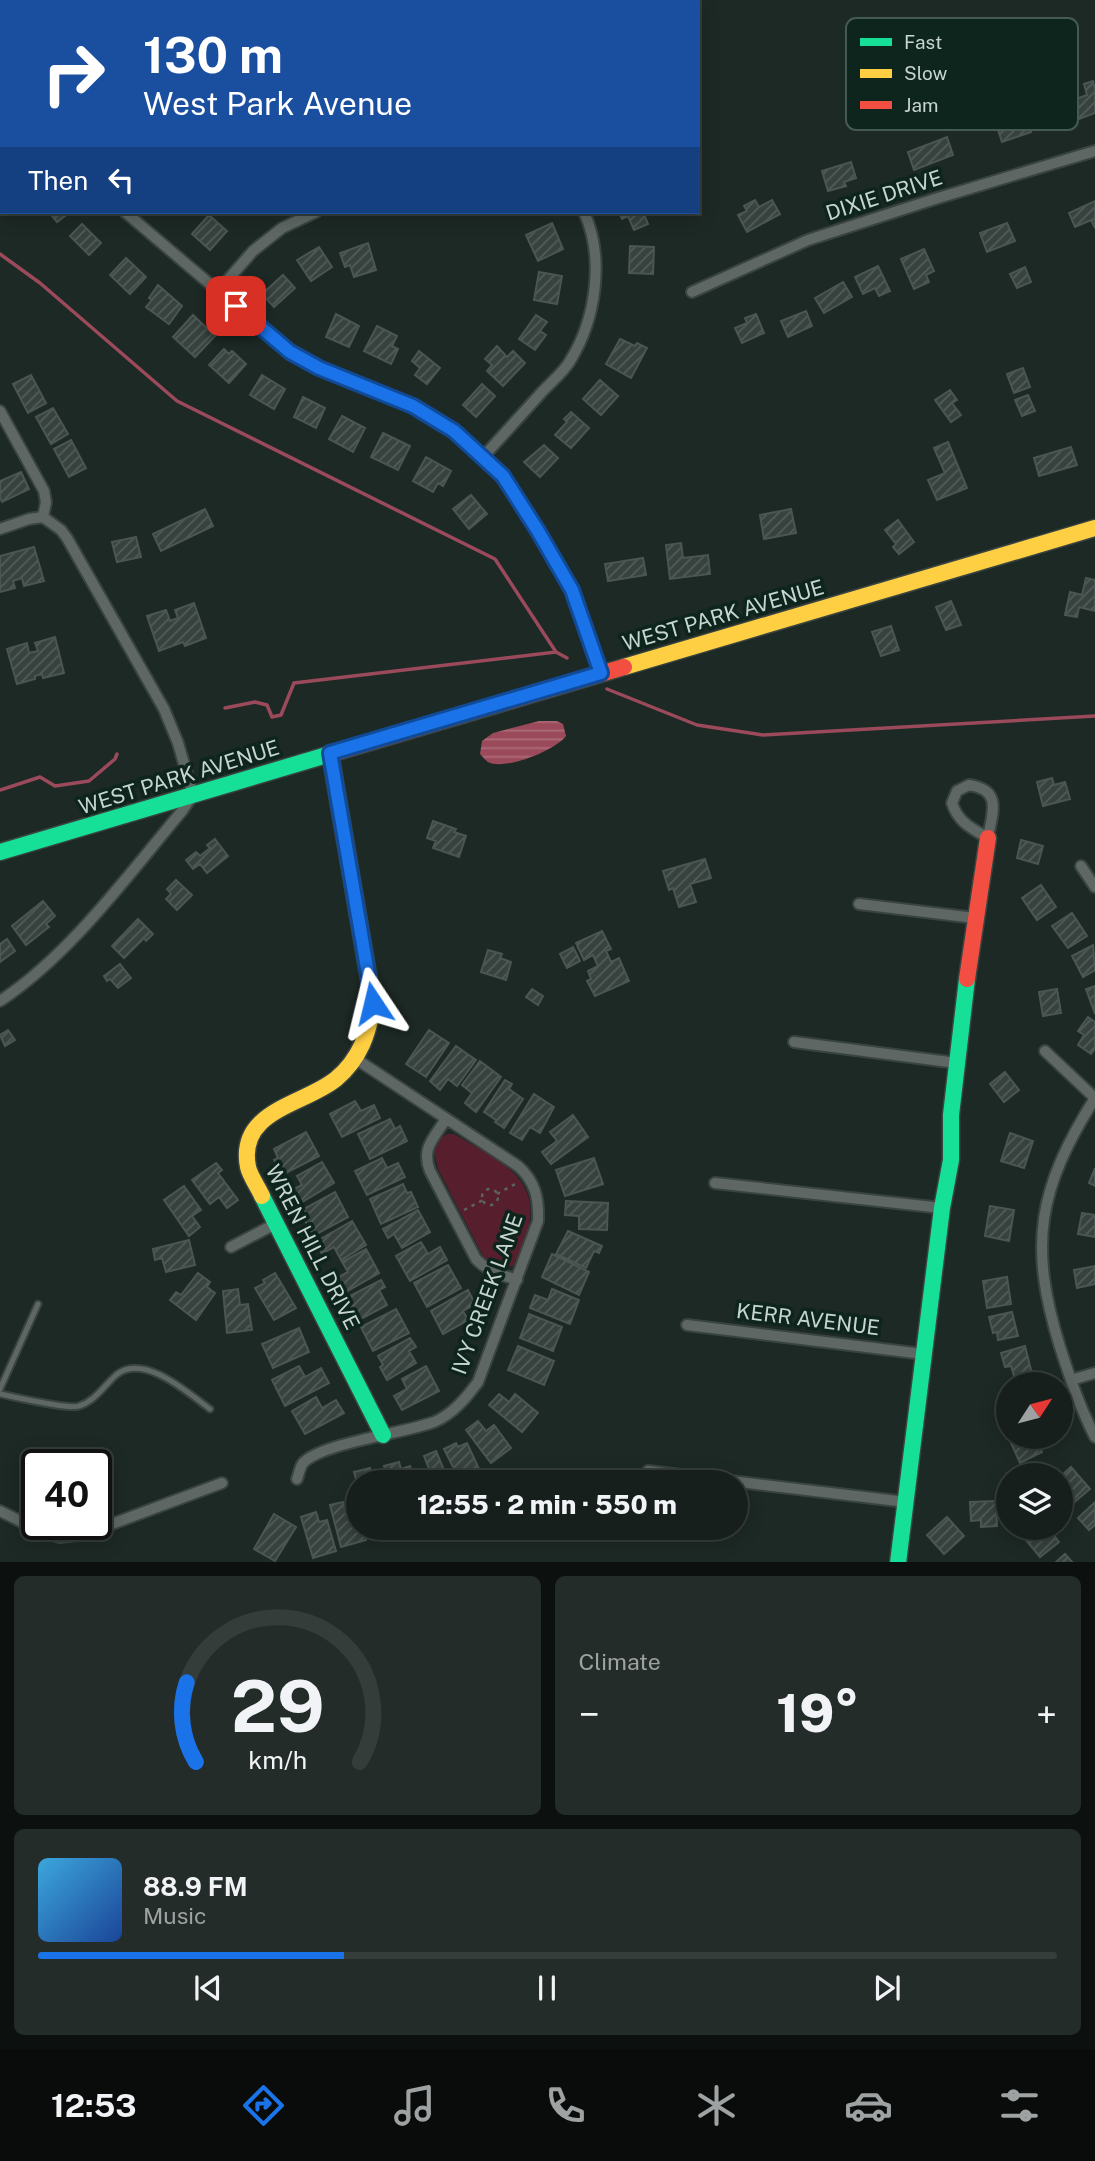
<!DOCTYPE html>
<html lang="en">
<head>
<meta charset="utf-8">
<style>
  :root { --surface:#161f1c; --page:#232c29; --text:#f1f3f6; --muted:#9ea2a3; --line:#353d3b; --accent:#1a73e8 }
  body { margin:0; font-family:"Public Sans",sans-serif; background:var(--page); color:var(--text); height:100vh; display:flex; flex-direction:column; font-size:26px; white-space:nowrap }
  * { box-sizing:border-box; margin:0 }
  p { font-size:23px; color:var(--muted) }
  .icon { flex:none; width:38px; height:38px; fill:none; stroke:currentColor; stroke-width:2; stroke-linecap:round; stroke-linejoin:round }
  .map { position:relative; height:1562px; overflow:hidden }
  .sheet { display:flex; flex-direction:column; gap:14px; padding:14px; background:#0c110f; flex:1 }
  .sheet>* { flex:none }
  .hud { position:absolute; left:0px; top:0px; width:700px; height:214px; box-shadow:0 4px 18px #0003,0 0 0 2px var(--line); background:#1a4fa0; color:#fff; overflow:hidden }
  .needle { width:46px; rotate:54deg }
  .buttons { position:absolute; left:996px; top:1372px; display:grid; gap:14px }
  .buttons a { display:grid; place-items:center; width:77px; height:77px; border-radius:50%; background:var(--surface); box-shadow:0 4px 18px #0003,0 0 0 2px var(--line); font-size:35px }
  .speed { position:absolute; left:21px; top:1449px; display:flex; gap:14px; font-size:35px; font-weight:700; text-align:center }
  .speed>* { display:grid; place-content:center; width:91px; height:91px; border-radius:50%; background:var(--surface); box-shadow:0 4px 18px #0003,0 0 0 2px var(--line); line-height:1 }
  .speed .limit { border:4px solid #111; border-radius:10px; background:#fff; color:#111 }
  .pin { position:absolute; display:grid; place-items:center; width:60px; height:60px; color:#fff; margin:-30px; border-radius:14px; box-shadow:0 4px 10px #0006 }
  .me { position:absolute; width:77px; margin:-38px; rotate:350deg; stroke-linejoin:round; filter:drop-shadow(0 0 5px #0008) }
  .turn { display:flex; align-items:center; gap:24px; height:147px; padding:0 28px; font-size:32px }
  .turn .icon { width:91px; height:91px; stroke-width:2.5 }
  .turn b { display:block; font-size:49px; line-height:60px }
  .then { display:flex; align-items:center; height:66px; padding:0 28px; background:#0003; gap:14px; font-size:26px }
  .big { font-size:52px; font-weight:800; line-height:1.1 }
  .sheet .card { flex:1; display:flex; flex-direction:column; justify-content:center; gap:10px; min-width:0; padding:0 24px; border-radius:10px; background:var(--page) }
  .sheet .dial { align-items:center; gap:0 }
  .dial svg { height:182px; overflow:visible; fill:none; stroke:var(--line); stroke-width:7; stroke-linecap:round; text-anchor:middle }
  .dial text { fill:var(--text); stroke:none }
  .song { display:flex; align-items:center; gap:21px }
  .cover { width:84px; height:84px; border-radius:10px; background:linear-gradient(135deg,hsl(200 70% 55%),hsl(220 70% 35%)) }
  .played { height:7px; border-radius:4px; background:linear-gradient(90deg,var(--accent) 30%,var(--line) 30%) }
  .keys { display:flex; justify-content:space-around; direction:ltr }
  .heat { display:flex; justify-content:space-between; align-items:center; font-size:38px; direction:ltr }
  .sheet .tiles { flex:1; display:grid; gap:14px; grid-template-columns:1fr 1fr }
  .card:last-child { grid-column:span 2 }
  .trip { position:absolute; left:346px; top:1470px; width:402px; height:70px; border-radius:35px; background:var(--surface); box-shadow:0 4px 18px #0003,0 0 0 2px var(--line); font-weight:800; line-height:70px; text-align:center }
  .tabs { display:flex; height:112px; justify-content:space-around; align-items:center; background:#090c0b; color:var(--muted) }
  .tabs .icon { width:49px; height:49px }
  .tabs .selected { color:var(--accent) }
  .tabs b { font-size:32px; color:var(--text) }
  .map>svg:first-child { display:block }
  .park { fill:#571e2d }
  .water { fill:url(#water-rules) }
  .lines { fill:none; stroke-linecap:round; stroke-linejoin:round }
  .stream { stroke:#9b4a5b; stroke-width:3.5 }
  .building { fill:url(#building-hatch); stroke:#4b5652; stroke-width:2 }
  .lane-casing { stroke:#394440; stroke-width:9 }
  .street-casing { stroke:#394440; stroke-width:14 }
  .fast-casing { stroke:#394440; stroke-width:19 }
  .slow-casing { stroke:#394440; stroke-width:19 }
  .jam-casing { stroke:#394440; stroke-width:19 }
  .path { stroke:#596360; stroke-width:2.5; stroke-dasharray:3.5 5; stroke-linecap:butt }
  .lane { stroke:#5e6763; stroke-width:5 }
  .street { stroke:#5e6763; stroke-width:10 }
  .fast { stroke:#16e098; stroke-width:16 }
  .slow { stroke:#ffcf43; stroke-width:16 }
  .jam { stroke:#f24e42; stroke-width:16 }
  .route-casing { stroke:#114b97; stroke-width:18 }
  .route { stroke:#1a73e8; stroke-width:12 }
  .labels { text-anchor:middle; dominant-baseline:central; stroke-width:7; stroke-linejoin:round; paint-order:stroke }
  .street-label { font-size:21px; fill:#c7d5cf; stroke:#0d251d }
  .key { fill:#0d251d; stroke:#455a52; stroke-width:2 }
  .key-label { font-size:19px; fill:#c7d5cf }
</style>
</head>
<body>
<div class="map">
<svg width="1095" height="1563" viewBox="0 0 1095 1563">
  <defs>
    <pattern id="water-rules" width="6" height="5" patternUnits="userSpaceOnUse" patternTransform="scale(1.75)"><rect width="6" height="5" fill="#9b4a5b"/><path d="M0 2.5h6" fill="none" stroke="#ac6c79"/></pattern>
    <pattern id="building-hatch" width="6" height="6" patternUnits="userSpaceOnUse" patternTransform="scale(1.75)"><rect width="6" height="6" fill="#37413e"/><path d="M-1 1l2-2M0 6l6-6M5 7l2-2" fill="none" stroke="#525c59"/></pattern>
  </defs>
  <rect width="100%" height="100%" fill="#1d2925"/>
  <path class="park" d="M447,1134H454C495,1159 546,1177 526,1236C522,1246 519,1257 513,1266L501,1268L484,1258L438,1169L434,1151L441,1138Z"/>
  <path class="water" d="M539,721H557L563,724L566,736C556,750 505,771 488,762C485,760 483,757 480,754L482,741L493,733Z"/>
  <g class="lines">
    <path class="stream" d="M0,254L40,283L177,401L495,559L556,652L567,658
      M607,689L697,725L763,735L1095,716
      M225,708L255,702L267,705L272,717L281,715L294,683L556,652
      M0,790L40,777L55,786L89,781L115,759L117,754"/>
  </g>
  <path class="building" d="M1093,81L1095,89V113L1079,119L1073,100L1087,95L1084,84Z
    M1023,107L1031,132L1002,142L996,124L1015,118L1012,110Z
    M2,112V151L0,152V113Z
    M947,137L953,155L914,170L908,152Z
    M851,162L856,178L844,182L846,186L828,191L822,171Z
    M755,200L759,207L772,200L780,214L747,232L738,215L747,211L744,206Z
    M1095,201V228L1091,220L1075,227L1069,213Z
    M49,212H70L57,222Z
    M619,212H643L648,224L634,230L628,216L622,219Z
    M209,215L227,231L210,250L192,234Z
    M552,223L563,249L538,261L526,235Z
    M1007,223L1015,241L987,252L980,233Z
    M82,224L101,243L89,255L70,236Z
    M368,243L376,270L354,277L350,265L345,267L340,253Z
    M630,246L654,247L653,274L629,273Z
    M319,247L332,267L311,281L297,260Z
    M924,249L934,271L926,275L929,282L914,289L901,259Z
    M126,258L146,277L130,294L110,275Z
    M878,266L890,291L879,296L875,288L863,294L855,277Z
    M1025,267L1031,282L1017,288L1010,274Z
    M539,272L562,276L557,304L534,300Z
    M283,275L295,288L274,307L262,294Z
    M843,282L852,297L824,313L815,298Z
    M158,285L182,306L169,324L146,307L152,300L149,298Z
    M806,311L812,326L788,337L781,321Z
    M336,314L359,326L349,347L326,337Z
    M756,314L764,333L742,343L735,328L747,323L745,318Z
    M193,315L215,336L195,357L173,337Z
    M536,315L547,322L540,331L546,335L535,350L519,339Z
    M377,326L397,336L392,346L398,349L391,364L364,351Z
    M620,339L635,346L637,343L647,348L631,378L606,364Z
    M497,346L507,357L513,351L525,363L503,386L487,371L492,365L485,359Z
    M224,349L229,354L232,351L246,364L229,383L209,365Z
    M419,351L440,368L427,384L415,375L420,368L412,361Z
    M1023,368L1030,387L1014,393L1007,374Z
    M31,375L46,403L28,413L13,384Z
    M262,375L285,389L274,409L250,395Z
    M600,380L618,396L601,415L583,399Z
    M482,384L495,396L476,417L463,405Z
    M950,390L957,400L952,403L961,415L951,422L935,400Z
    M1028,395L1035,411L1022,416L1015,400Z
    M303,397L325,408L316,428L294,417Z
    M53,408L68,434L51,444L36,417Z
    M571,412L589,428L571,448L555,435L567,422L564,419Z
    M342,416L365,428L353,452L329,439Z
    M383,433L410,446L398,470L371,457Z
    M71,440L86,468L69,477L54,449Z
    M948,442L967,488L937,500L928,480L945,473L934,448Z
    M544,445L558,458L540,477L524,462Z
    M1071,447L1077,465L1039,476L1034,458Z
    M426,457L451,471L443,486L438,483L433,492L413,481Z
    M21,472L29,489L2,502L0,497V481Z
    M471,495L487,514L469,529L453,509Z
    M205,509L213,526L161,551L153,534Z
    M791,509L796,533L764,539L760,515Z
    M898,520L914,542L899,554L893,547L896,544L885,530Z
    M136,537L141,557L117,562L112,542Z
    M681,543L683,558L708,555L710,574L670,579L666,545Z
    M34,547L44,581L24,586L22,578L13,581L15,588L0,592V556Z
    M643,558L646,575L608,581L605,564Z
    M1086,578L1095,580V611L1079,607L1077,617L1065,615L1070,592L1082,595Z
    M951,601L961,625L946,630L936,607Z
    M194,603L206,638L185,646L183,642L159,651L147,616L166,610L170,621L178,618L175,610Z
    M891,626L899,650L881,656L872,632Z
    M55,637L64,673L43,678L42,674L35,676V679L17,684L7,649L27,643L29,653L38,651L35,643Z
    M1052,778L1054,785L1065,782L1070,799L1043,806L1037,782Z
    M433,821L456,829L454,832L466,836L459,857L433,848L436,841L427,838Z
    M215,839L228,856L207,873L200,864L193,869L186,860L196,852L200,856L210,848L207,845Z
    M1021,840L1043,846L1038,864L1017,858Z
    M705,859L711,878L690,884L696,902L679,907L673,888L669,890L663,871Z
    M176,880L192,895L177,910L166,899L171,894L167,889Z
    M1041,885L1056,907L1037,920L1022,898Z
    M43,901L55,916L46,924L49,927L26,945L12,926Z
    M1072,913L1087,936L1068,948L1052,926Z
    M138,919L153,934L146,941L144,938L124,958L112,946Z
    M602,931L611,949L606,951L611,962L619,958L629,981L595,996L587,981L591,979L588,971L598,966L593,955L584,960L576,943Z
    M7,939L15,951L0,962V944Z
    M1093,945L1095,970L1083,977L1072,956Z
    M573,947L580,961L567,968L560,954Z
    M488,950L502,954L500,958L511,962L506,980L481,972Z
    M120,964L131,978L118,988L110,979L107,981L104,976Z
    M1095,986V1014L1086,989Z
    M532,989L543,996L538,1005L526,997Z
    M1057,989L1061,1013L1043,1016L1039,992Z
    M1088,1017L1095,1022V1049L1091,1054L1078,1045L1084,1035L1078,1031Z
    M8,1030L15,1040L5,1046L0,1035Z
    M429,1030L449,1043L426,1077L406,1064Z
    M456,1046L476,1060L457,1086L448,1079L440,1090L430,1081Z
    M480,1061L501,1077L476,1112L465,1103L472,1093L462,1085Z
    M1005,1072L1019,1090L1004,1102L990,1084Z
    M505,1080L512,1084L509,1089L523,1099L504,1128L495,1122L496,1120L484,1112Z
    M534,1094L554,1107L540,1133L530,1127L522,1140L510,1133Z
    M355,1101L361,1111L374,1105L380,1118L342,1137L330,1114Z
    M573,1115L588,1137L551,1164L542,1152L557,1141L550,1132Z
    M390,1119L395,1129L400,1126L407,1141L370,1159L358,1134Z
    M306,1132L319,1156L282,1175L274,1160L278,1158L274,1149Z
    M1010,1133L1033,1141L1024,1168L1001,1161Z
    M382,1158L387,1168L398,1163L405,1177L367,1195L355,1171Z
    M594,1158L603,1184L565,1196L556,1170Z
    M322,1162L334,1183L297,1205L290,1191L302,1185L297,1176Z
    M216,1163L222,1170L218,1173L238,1200L227,1208L219,1197L210,1204L192,1180Z
    M1095,1168V1186L1089,1183Z
    M403,1184L407,1193L411,1192L418,1207L381,1224L370,1199Z
    M184,1186L201,1210L192,1216L200,1227L189,1236L164,1200Z
    M335,1192L348,1217L313,1236L305,1221L309,1219L304,1209Z
    M566,1201L608,1203L607,1230L579,1229V1216L565,1215Z
    M990,1206L1014,1210L1009,1241L985,1236Z
    M418,1210L430,1232L402,1248L394,1234L388,1238L383,1229Z
    M1082,1213L1095,1215V1237L1078,1234Z
    M352,1221L366,1245L341,1260L334,1247L322,1254L315,1242Z
    M568,1231L602,1246L599,1253L594,1251L586,1268L556,1254Z
    M189,1240L195,1265L166,1272L162,1258L155,1260L153,1249Z
    M421,1242L428,1254L440,1247L447,1260L410,1281L396,1256Z
    M366,1249L379,1273L342,1294L335,1279L348,1272L342,1262Z
    M552,1254L589,1272L579,1295L542,1277Z
    M448,1265L461,1288L427,1307L414,1283Z
    M1095,1266V1284L1077,1288L1074,1270Z
    M198,1273L210,1282L207,1287L215,1293L196,1320L170,1300L176,1292L181,1295Z
    M275,1273L296,1308L274,1320L255,1288L265,1283L263,1280Z
    M1007,1277L1011,1304L987,1308L983,1281Z
    M381,1280L385,1287L379,1290L387,1305L357,1321L349,1307L353,1306L348,1297Z
    M238,1289L240,1305L248,1304L252,1330L227,1333L223,1291Z
    M552,1289L579,1300L570,1324L530,1308L535,1295L548,1300Z
    M468,1290L475,1304L463,1311L468,1320L443,1334L431,1311Z
    M396,1309L409,1333L373,1351L361,1327Z
    M1012,1312L1018,1336L998,1340L997,1332L993,1333L989,1317Z
    M529,1314L562,1327L553,1351L520,1338Z
    M299,1328L309,1352L273,1368L262,1344Z
    M410,1338L416,1347L409,1351L416,1363L387,1380L380,1367L383,1365L378,1356Z
    M518,1346L554,1361L544,1385L508,1370Z
    M1025,1346L1032,1374L1015,1379L1011,1366L1005,1367L1001,1353Z
    M299,1366L305,1377L321,1368L329,1383L285,1406L272,1380Z
    M426,1366L439,1391L402,1410L394,1396L407,1389L402,1379Z
    M499,1394L509,1402L515,1394L538,1413L522,1432L489,1405Z
    M316,1397L322,1408L336,1400L344,1413L305,1434L292,1411Z
    M478,1421L486,1431L494,1425L511,1448L491,1463L466,1430Z
    M1008,1436L1034,1437L1042,1452L1020,1463Z
    M456,1443L458,1447L467,1443L480,1471L460,1481L444,1449Z
    M436,1451L449,1482H422L418,1474L429,1469L424,1456Z
    M399,1462L401,1469L410,1466L415,1482H389L384,1466Z
    M1071,1467L1090,1489L1072,1504L1060,1491V1477Z
    M370,1468L371,1474L379,1472L382,1482H359V1490L354,1472Z
    M996,1501L997,1526L981,1527V1520L971,1521L970,1502Z
    M343,1502L347,1517L359,1514V1528H363L366,1540L341,1547L330,1505Z
    M1095,1502V1525L1089,1530L1078,1518Z
    M316,1512L319,1522L327,1520L336,1551L313,1558L301,1517Z
    M274,1514L296,1527L275,1561L254,1549Z
    M947,1517L964,1536L944,1554L927,1535Z
    M1038,1529L1043,1535L1050,1530L1059,1542L1040,1557L1025,1539Z
    M1065,1554L1073,1563H1055Z"/>
  <g class="lines">
    <g class="lane-casing">
      <path id="lane" d="M0,1389L38,1304
        M0,1394C15,1397 69,1410 79,1406C95,1401 104,1386 116,1375C143,1352 188,1393 210,1409"/>
    </g>
    <g class="street-casing">
      <path id="street" d="M445,0L446,2
        M269,2L272,0
        M0,35L2,40
        M125,212L290,352C330,374 372,386 412,406C480,440 513,487 549,550C557,564 567,578 573,593C583,619 592,646 601,673
        M218,291L253,251L282,228L316,212
        M692,292L808,240L938,198L1095,151
        M0,411L44,491L46,502L43,517
        M484,456C503,435 522,414 541,393C550,383 563,373 570,361C596,319 605,258 584,212
        M0,529L29,519L43,517L61,530L67,538L164,709L178,743L193,795L182,811C128,875 70,955 0,1001
        M969,785C1003,790 992,813 988,838C971,828 958,822 952,803L957,791Z
        M1081,866L1095,887
        M859,904L975,918
        M794,1042L957,1063
        M1045,1051L1095,1098
        M1095,1098C1038,1189 1028,1244 1060,1347C1070,1378 1080,1408 1095,1437
        M446,1119C434,1138 421,1148 430,1171L476,1259C487,1271 502,1275 517,1280
        M715,1183L942,1208
        M231,1247L277,1223
        M687,1325L923,1354
        M1071,1380L1095,1373
        M648,1471L906,1502
        M297,1479C299,1474 300,1467 303,1463C322,1443 405,1433 434,1422C453,1414 466,1398 478,1382L538,1221C539,1198 535,1181 518,1166L356,1059
        M0,1511L40,1531L60,1537L85,1534L222,1483"/>
    </g>
    <g class="fast-casing">
      <path id="fast" d="M0,852L337,752
        M262,1196L383,1435
        M898,1563L942,1208L951,1160V1115L967,979"/>
    </g>
    <g class="slow-casing">
      <path id="slow" d="M624,667L1095,528
        M262,1196C258,1187 250,1176 248,1167C237,1110 304,1105 336,1079C360,1059 369,1033 373,1003L330,753"/>
    </g>
    <g class="jam-casing">
      <path id="jam" d="M337,752L624,667
        M967,979L988,838"/>
    </g>
    <path class="path" d="M482 1197a8 8 0 1 1 16 0a8 8 0 1 1-16 0Z
      M497,1194L517,1183
      M464,1210L483,1200"/>
    <use href="#lane" class="lane"/>
    <use href="#street" class="street"/>
    <use href="#fast" class="fast"/>
    <use href="#slow" class="slow"/>
    <use href="#jam" class="jam"/>
  </g>
  <g class="lines">
    <g class="route-casing">
      <path id="route" d="M236,306L290,352L319,368L413,406L454,431L503,476L538,531L572,590L601,673L330,753L373,1003"/>
    </g>
    <use href="#route" class="route"/>
  </g>
  <g class="labels">
    <g class="street-label">
      <text transform="translate(884 195) rotate(-18)">DIXIE DRIVE</text>
      <text transform="translate(723 615) rotate(-16)">WEST PARK AVENUE</text>
      <text transform="translate(179 777) rotate(-17)">WEST PARK AVENUE</text>
      <text transform="translate(313 1247) rotate(63)">WREN HILL DRIVE</text>
      <text transform="translate(487 1294) rotate(-70)">IVY CREEK LANE</text>
      <text transform="translate(808 1319) rotate(7)">KERR AVENUE</text>
    </g>
  </g>
  <rect x="846" y="18" width="232" height="112" rx="10" class="key"/>
  <rect x="860" y="38" width="32" height="8" fill="#16e098"/>
  <rect x="860" y="69" width="32" height="9" fill="#ffcf43"/>
  <rect x="860" y="101" width="32" height="8" fill="#f24e42"/>
  <g class="key-label">
    <text x="904" y="49">Fast</text>
    <text x="904" y="80">Slow</text>
    <text x="904" y="112">Jam</text>
  </g>
</svg>
<div class="buttons">
<a><svg class="needle" viewBox="-14 -14 28 28"><path d="M0-13l5 13h-10z" fill="#e53935"/><path d="M0 13l5-13h-10z" fill="#9ea2a3"/></svg></a>
<a><svg class="icon" aria-label="layers" viewBox="0 0 24 24"><path d="M12 4l9 5-9 5-9-5zM3 14l9 5 9-5"/></svg></a>
</div>
<div class="speed"><div class="limit">40</div></div>
<div class="pin" style="left:236px;top:306px;background:#d93025"><svg class="icon" aria-label="arrive" viewBox="0 0 24 24"><path d="M6 21V4h12l-3 4 3 4H6"/></svg></div>
<svg class="me" style="left:373px;top:1003px" viewBox="-20 -20 40 40"><path d="M0-17L14 15 0 8-14 15z" fill="#1a73e8" stroke="#fff" stroke-width="4"/></svg>
<div class="trip">12:55 · 2 min · 550 m</div>
<div class="hud">
<div class="turn"><svg class="icon" aria-label="right" viewBox="0 0 24 24"><path d="M7 20v-9h11M14 6l5 5-5 5"/></svg><div><b>130 m</b>West Park Avenue</div></div>
<div class="then">Then<svg class="icon" aria-label="left" viewBox="0 0 24 24"><path d="M17 20v-9H6M10 6l-5 5 5 5"/></svg></div>
</div>
</div>
<section class="sheet">
<div class="tiles">
<div class="card dial"><svg viewBox="0 0 100 80">
<path d="M14 69A42 42 0 1 1 86 69"/>
<path d="M14 69A42 42 0 0 1 10 34" stroke="#1a73e8"/>
<text x="50" y="56" font-size="32" font-weight="700">29</text>
<text x="50" y="72" font-size="11">km/h</text>
</svg></div>
<div class="card"><p>Climate</p>
<div class="heat"><a>−</a><b class="big">19°</b><a>+</a></div>
</div>
<div class="card">
<div class="song"><i class="cover"></i><div><b>88.9 FM</b><p>Music</p></div></div>
<div class="played"></div>
<div class="keys"><svg class="icon" aria-label="previous" viewBox="0 0 24 24"><path d="M18 5L8 12l10 7zM5 5v14"/></svg><svg class="icon" aria-label="pause" viewBox="0 0 24 24"><path d="M8 5v14M16 5v14"/></svg><svg class="icon" aria-label="next" viewBox="0 0 24 24"><path d="M6 5l10 7-10 7zM19 5v14"/></svg></div>
</div>
</div>
</section>
<nav class="tabs">
<b>12:53</b>
<svg class="icon selected" aria-label="directions" viewBox="0 0 24 24"><path d="M12 3l9 9-9 9-9-9zM9 14v-3h6M13 9l2 2-2 2"/></svg>
<svg class="icon" aria-label="music" viewBox="0 0 24 24"><path d="M9 18V5l10-2v13"/><circle cx="6" cy="18" r="3"/><circle cx="16" cy="16" r="3"/></svg>
<svg class="icon" aria-label="phone" viewBox="0 0 24 24"><path d="M5 4h4l2 5-3 2q2 4 5 5l2-3 5 2v4C11 20 4 13 5 4z"/></svg>
<svg class="icon" aria-label="climate" viewBox="0 0 24 24"><path d="M12 3v18M4 7l16 10M4 17L20 7"/></svg>
<svg class="icon" aria-label="car" viewBox="0 0 24 24"><path d="M5 17H2v-5l4-1 3-4h7l3 4 3 1v5h-3M9 17h6M6 11h13"/><circle cx="7" cy="17" r="2"/><circle cx="17" cy="17" r="2"/></svg>
<svg class="icon" aria-label="filters" viewBox="0 0 24 24"><path d="M4 7h16M4 17h16"/><circle cx="9" cy="7" r="2"/><circle cx="15" cy="17" r="2"/></svg>
</nav>
</body>
</html>
